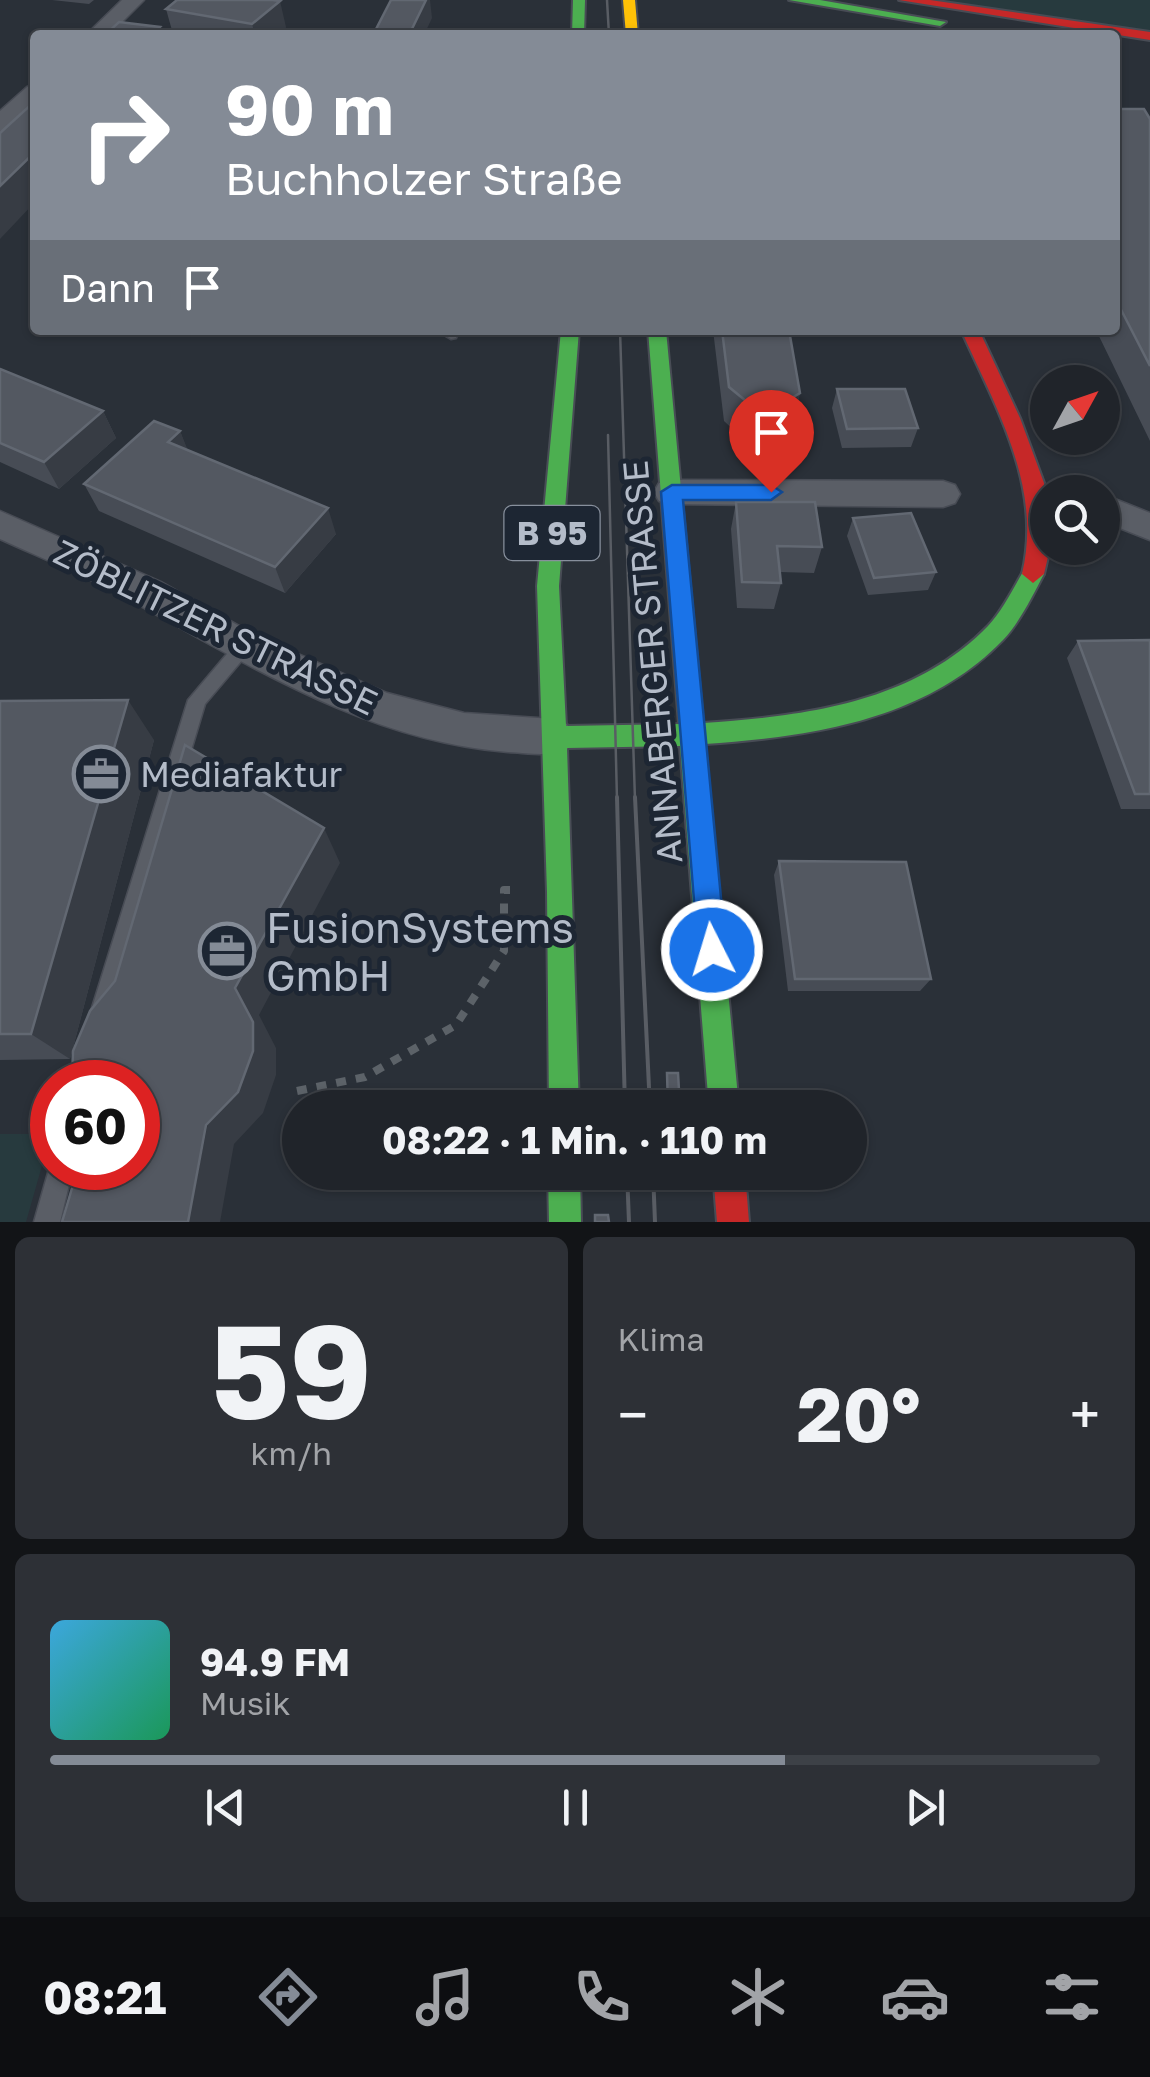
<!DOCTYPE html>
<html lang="de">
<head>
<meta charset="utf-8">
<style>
  :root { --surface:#20242a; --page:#2d3036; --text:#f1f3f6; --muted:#a2a4a8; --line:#3d4147; --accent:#848b96 }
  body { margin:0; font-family:"Golos Text",sans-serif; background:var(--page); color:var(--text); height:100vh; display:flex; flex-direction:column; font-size:38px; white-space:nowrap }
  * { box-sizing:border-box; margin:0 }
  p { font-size:32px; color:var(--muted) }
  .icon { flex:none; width:55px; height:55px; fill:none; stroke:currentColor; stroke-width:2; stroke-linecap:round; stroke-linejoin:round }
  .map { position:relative; height:1222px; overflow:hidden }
  .sheet { display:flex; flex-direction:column; gap:15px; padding:15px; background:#121417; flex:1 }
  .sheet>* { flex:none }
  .top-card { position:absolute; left:30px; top:30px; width:1090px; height:305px; border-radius:10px; box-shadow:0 2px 8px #0004,0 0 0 2px var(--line); background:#848b96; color:#fff; overflow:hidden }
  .needle { width:65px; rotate:50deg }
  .buttons { position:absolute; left:1030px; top:365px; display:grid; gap:20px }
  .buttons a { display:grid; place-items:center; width:90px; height:90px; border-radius:50%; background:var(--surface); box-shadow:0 2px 8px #0004,0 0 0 2px var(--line); font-size:50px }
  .speed { position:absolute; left:30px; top:1060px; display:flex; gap:20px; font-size:50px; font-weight:700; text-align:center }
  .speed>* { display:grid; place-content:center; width:130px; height:130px; border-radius:50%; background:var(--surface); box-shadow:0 2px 8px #0004,0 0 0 2px var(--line); line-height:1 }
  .speed .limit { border:15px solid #d22; background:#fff; color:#111 }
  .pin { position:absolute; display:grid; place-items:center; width:85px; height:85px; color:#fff; margin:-102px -42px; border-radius:50% 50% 50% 0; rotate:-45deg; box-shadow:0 0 10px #0007 }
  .pin .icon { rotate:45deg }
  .me { position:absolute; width:110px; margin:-55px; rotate:355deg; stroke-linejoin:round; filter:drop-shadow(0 0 8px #0008) }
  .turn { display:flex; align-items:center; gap:35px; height:210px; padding:0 30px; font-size:45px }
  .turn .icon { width:130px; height:130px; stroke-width:2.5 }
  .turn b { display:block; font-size:70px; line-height:85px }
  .then { display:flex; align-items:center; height:95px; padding:0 30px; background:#0003; gap:20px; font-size:38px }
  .big { font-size:75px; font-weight:700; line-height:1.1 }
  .sheet .card { flex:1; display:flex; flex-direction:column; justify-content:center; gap:15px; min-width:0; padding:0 35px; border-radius:15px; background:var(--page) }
  .sheet .dial { align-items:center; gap:0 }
  .dial b { font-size:130px; line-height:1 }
  .song { display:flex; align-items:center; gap:30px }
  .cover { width:120px; height:120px; border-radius:15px; background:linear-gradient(135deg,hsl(200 70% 55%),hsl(150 70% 35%)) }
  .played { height:10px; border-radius:5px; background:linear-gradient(90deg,var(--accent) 70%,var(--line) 70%) }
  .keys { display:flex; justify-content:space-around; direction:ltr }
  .heat { display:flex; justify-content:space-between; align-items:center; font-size:55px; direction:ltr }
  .sheet .tiles { flex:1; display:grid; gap:15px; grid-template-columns:1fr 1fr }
  .card:last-child { grid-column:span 2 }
  .trip { position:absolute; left:282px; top:1090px; width:585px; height:100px; border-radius:50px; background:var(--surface); box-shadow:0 2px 8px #0004,0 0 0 2px var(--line); font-weight:700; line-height:100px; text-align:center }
  .dock { display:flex; height:160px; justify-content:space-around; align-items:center; background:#0d0e11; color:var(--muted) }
  .dock .icon { width:70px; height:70px }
  .dock .current { color:var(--accent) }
  .dock b { font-size:45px; color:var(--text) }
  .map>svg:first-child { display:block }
  .green { fill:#273a3e }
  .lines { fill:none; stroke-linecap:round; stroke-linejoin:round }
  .lane-casing { stroke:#484c55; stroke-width:3 }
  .street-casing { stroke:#484c55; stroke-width:3 }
  .fast-casing { stroke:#484c55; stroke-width:4 }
  .slow-casing { stroke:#484c55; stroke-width:4 }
  .jam-casing { stroke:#484c55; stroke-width:4 }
  .path { stroke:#5c6268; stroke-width:8; stroke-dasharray:10 10; stroke-linecap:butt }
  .lane { fill:#5a5e66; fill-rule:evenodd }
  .street { fill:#5a5e66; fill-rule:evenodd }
  .fast { fill:#4caf50; fill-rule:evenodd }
  .slow { fill:#ffc107; fill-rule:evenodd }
  .jam { fill:#c62828; fill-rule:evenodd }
  .tram-far1 { stroke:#595d64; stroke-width:2.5 }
  .tram { stroke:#595d64; stroke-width:4 }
  .wall { fill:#474c55 }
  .shaded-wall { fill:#373c44 }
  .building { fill:#535861; stroke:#626872; stroke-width:2.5 }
  .route { fill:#1a73e8; stroke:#114b97; stroke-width:2.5 }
  .labels { text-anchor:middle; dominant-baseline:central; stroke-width:10; stroke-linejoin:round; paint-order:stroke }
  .shield { fill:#1d2633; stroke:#878f9c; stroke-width:2.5 }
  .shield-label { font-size:32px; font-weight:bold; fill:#b4bcc9 }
  .street-label { font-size:35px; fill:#b4bcc9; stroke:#1d2633 }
  .poi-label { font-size:35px; fill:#b4bcc9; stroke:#1d2633; text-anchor:start }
  .near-poi-label { font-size:42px; fill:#b4bcc9; stroke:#1d2633; text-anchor:start }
</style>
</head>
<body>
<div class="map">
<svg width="1150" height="1222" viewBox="0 0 1150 1222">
  <rect width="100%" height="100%" fill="#2a3038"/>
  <path class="green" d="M905,0H1150V36Z
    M0,1134H51L26,1222H0Z"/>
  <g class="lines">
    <g class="lane-casing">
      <path id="lane" d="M445,330H459L456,338L451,339L444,335Z
        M243,640L249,642L252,647L249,652L205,704L113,1011L110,1019L102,1022L94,1019L91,1011L188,700L237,642Z
        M52,1159V1168H73L60,1222H34Z"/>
    </g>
    <g class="street-casing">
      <path id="street" d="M122,0H144L109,35H86Z
        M35,85V105L9,129L0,131V111L27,87Z
        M671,480L943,481L955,485L960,494L955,503L943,507L671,504L659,501L654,492L659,483Z
        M1102,494L1150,513V540L1102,521Z
        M0,511L161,582L257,636L387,693L464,713L553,719L567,724L573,737L567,750C548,757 529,753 508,752C372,742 254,668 137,604C93,579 46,560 0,539Z"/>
    </g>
    <g class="fast-casing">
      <path id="fast" d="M573,0H585L584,35H572Z
        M789,0H820L946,22L940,26Z
        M561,330H579L559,586L566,726L679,724L648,330H666L703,723C805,716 913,703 988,626C1003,610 1014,587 1025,568L1033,565L1044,574C1033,595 1020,622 1003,640C926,720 811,737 705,744L739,1108H709L680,746L567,748L579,1108H549L547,892L537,586Z
        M548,1172H580L581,1222H549Z"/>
    </g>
    <g class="slow-casing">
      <path id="slow" d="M623,0H635L638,35H626Z"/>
    </g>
    <g class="jam-casing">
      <path id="jam" d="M899,0H930L1150,32V40Z
        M961,330H979L1020,418L1044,483L1050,548L1044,574L1033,583L1022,574C1043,487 996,408 961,330Z
        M713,1172H745L749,1222H717Z"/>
    </g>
    <path class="path" d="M297,1091L365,1077L456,1025L504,951V890H510"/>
    <use href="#lane" class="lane"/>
    <use href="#street" class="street"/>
    <use href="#fast" class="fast"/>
    <use href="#slow" class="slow"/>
    <use href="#jam" class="jam"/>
    <path class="tram-far1" d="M607,0L609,35
      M620,330L635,800
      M608,435L617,800"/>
    <path class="tram" d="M617,797L625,1108
      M635,797L650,1108
      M627,1172L629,1222
      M653,1172L655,1222"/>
  </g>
  <path class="wall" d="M52,0H94L89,4Z
    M166,9L286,27L276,35H177L173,34Z
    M1115,109L1150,119V441L1096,330H1115Z
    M713,330H789L800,393L792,427L771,441L740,436L724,421Z
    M0,369L103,411L116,438L59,489L0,462Z
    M837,389L918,428L911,447L842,448L832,408Z
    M180,431L187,450L336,534L285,593L99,511L84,484Z
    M736,502L822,547L814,573L780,572L781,583L774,609L737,608L731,529Z
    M853,518L936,572L928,590L868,595L847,536Z
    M1150,640V809H1121L1067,658L1078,641Z
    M0,701L154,740L70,1059L0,1060Z
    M779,861L931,979L920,991H788L774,875Z"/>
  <path class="shaded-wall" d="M426,0H430L432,18L424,35H409Z
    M280,1L286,27L276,35H255L252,24Z
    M160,27L163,35H152Z
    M35,152V202L0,239V186Z
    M800,393L792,427L771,441L778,406Z
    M103,411L116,438L59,489L44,462Z
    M180,431L191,458L168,442Z
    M328,508L336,534L285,593L275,567Z
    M128,700L154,740L70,1059L31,1034Z
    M324,828L340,863L259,1015L276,1048V1075L263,1113L234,1144L220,1222H188L235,988Z"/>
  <path class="building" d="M177,0H273L280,1L252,24L166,9Z
    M391,0H426L409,35H373Z
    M119,22L160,27L152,35H105Z
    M35,101V152L0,186V133Z
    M1115,109H1144L1150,119V366L1115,298Z
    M722,330H789L800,393L778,406L746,401L729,387Z
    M0,369L103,411L44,462L0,443Z
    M837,389H905L918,428L847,429Z
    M154,421L180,431L168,442L328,508L275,567L84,484Z
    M736,502H815L822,547L777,546L781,583L742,582Z
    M911,513L936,572L874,578L853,518Z
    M1150,640V794H1135L1078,641Z
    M128,700L31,1034H0V701Z
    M185,745L324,828L235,988L253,1022V1051L238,1092L206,1125L188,1222H62L78,1168H138V1082H72L73,1051L90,1011L115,981Z
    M779,861L906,862L931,979H795Z
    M667,1073H678L680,1108H668Z
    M595,1215H608L609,1222H595Z"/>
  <path class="route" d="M672,485H771L782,492L771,500H683L726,950L722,961L712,965L702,961L698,950L661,492Z"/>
  <defs>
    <g id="office-ring" transform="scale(2.875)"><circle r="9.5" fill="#1d2633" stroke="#848b96" stroke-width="1.5"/><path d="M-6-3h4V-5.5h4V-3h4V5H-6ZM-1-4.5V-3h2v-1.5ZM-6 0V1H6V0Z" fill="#848b96"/></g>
  </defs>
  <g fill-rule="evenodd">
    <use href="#office-ring" x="101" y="774"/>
    <use href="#office-ring" x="227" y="951"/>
  </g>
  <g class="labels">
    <rect class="shield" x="504.5" y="506" width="95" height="54" rx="8"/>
    <g class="shield-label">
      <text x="552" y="533">B 95</text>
    </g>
    <g class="street-label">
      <text transform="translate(216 627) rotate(26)">ZÖBLITZER STRASSE</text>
      <text transform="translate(652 662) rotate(-95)">ANNABERGER STRASSE</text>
    </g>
    <g class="poi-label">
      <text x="140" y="774">Mediafaktur</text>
    </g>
    <g class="near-poi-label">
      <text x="266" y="927">FusionSystems<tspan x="266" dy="48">GmbH</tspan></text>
    </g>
  </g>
</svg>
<div class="buttons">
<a><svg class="needle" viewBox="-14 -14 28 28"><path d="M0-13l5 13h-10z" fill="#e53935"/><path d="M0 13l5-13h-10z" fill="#a2a4a8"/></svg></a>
<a><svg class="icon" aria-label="search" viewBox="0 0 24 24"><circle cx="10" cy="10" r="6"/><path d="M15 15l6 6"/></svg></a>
</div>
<div class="speed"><div class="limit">60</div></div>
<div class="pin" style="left:771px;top:492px;background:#d93025"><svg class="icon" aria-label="arrive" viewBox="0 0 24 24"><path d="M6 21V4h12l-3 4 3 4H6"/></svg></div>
<svg class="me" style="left:712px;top:950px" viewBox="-20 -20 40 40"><circle r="17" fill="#1a73e8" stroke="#fff" stroke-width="3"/><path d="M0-11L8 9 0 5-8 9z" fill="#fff"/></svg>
<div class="trip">08:22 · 1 Min. · 110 m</div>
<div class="top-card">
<div class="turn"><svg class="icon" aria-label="right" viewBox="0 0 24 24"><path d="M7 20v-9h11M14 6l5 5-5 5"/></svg><div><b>90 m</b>Buchholzer Straße</div></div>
<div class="then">Dann<svg class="icon" aria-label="arrive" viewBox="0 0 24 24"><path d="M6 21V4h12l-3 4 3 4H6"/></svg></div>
</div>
</div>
<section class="sheet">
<div class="tiles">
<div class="card dial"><b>59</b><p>km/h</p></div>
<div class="card"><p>Klima</p>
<div class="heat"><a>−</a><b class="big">20°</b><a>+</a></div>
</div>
<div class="card">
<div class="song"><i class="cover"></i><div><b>94.9 FM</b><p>Musik</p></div></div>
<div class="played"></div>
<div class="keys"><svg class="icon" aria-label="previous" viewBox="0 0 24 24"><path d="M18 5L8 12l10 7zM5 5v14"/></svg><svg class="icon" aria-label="pause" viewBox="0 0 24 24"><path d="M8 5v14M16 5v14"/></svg><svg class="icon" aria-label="next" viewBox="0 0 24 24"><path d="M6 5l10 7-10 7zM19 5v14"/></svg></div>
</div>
</div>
</section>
<nav class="dock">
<b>08:21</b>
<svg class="icon current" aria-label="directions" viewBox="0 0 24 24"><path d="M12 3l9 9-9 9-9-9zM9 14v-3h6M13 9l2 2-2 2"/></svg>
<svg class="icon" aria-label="music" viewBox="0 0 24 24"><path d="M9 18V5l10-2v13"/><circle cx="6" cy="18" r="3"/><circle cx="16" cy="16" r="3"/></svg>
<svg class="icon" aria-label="phone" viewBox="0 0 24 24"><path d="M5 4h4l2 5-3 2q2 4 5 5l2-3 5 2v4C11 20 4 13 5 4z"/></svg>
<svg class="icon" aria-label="climate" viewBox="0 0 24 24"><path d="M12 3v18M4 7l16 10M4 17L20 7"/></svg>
<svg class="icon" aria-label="car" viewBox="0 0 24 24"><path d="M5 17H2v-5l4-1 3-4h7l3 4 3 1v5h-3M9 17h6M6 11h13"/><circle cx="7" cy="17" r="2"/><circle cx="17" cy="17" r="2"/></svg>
<svg class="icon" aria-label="filters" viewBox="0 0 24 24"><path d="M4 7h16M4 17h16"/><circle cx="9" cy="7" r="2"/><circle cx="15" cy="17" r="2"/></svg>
</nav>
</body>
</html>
